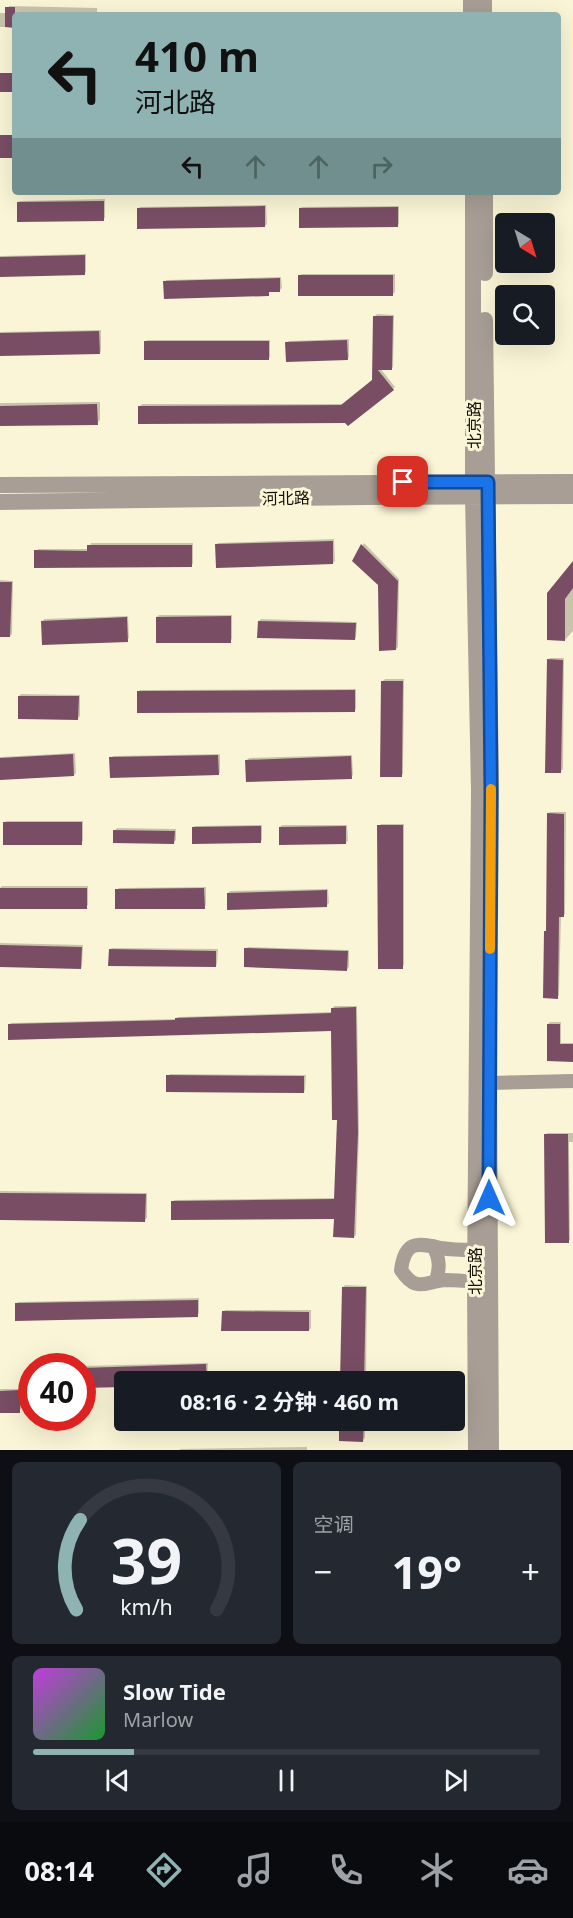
<!DOCTYPE html>
<html lang="zh">
<head>
<meta charset="utf-8">
<style>
  :root { --surface:#171b24; --page:#242831; --text:#f1f3f6; --muted:#9ea1a6; --line:#363941; --accent:#8eb3b2 }
  body { margin:0; font-family:"Noto Sans","Noto Sans SC",sans-serif; background:var(--page); color:var(--text); height:100vh; display:flex; flex-direction:column; font-size:22px; white-space:nowrap }
  * { box-sizing:border-box; margin:0 }
  p { font-size:20px; color:var(--muted) }
  .icon { flex:none; width:33px; height:33px; fill:none; stroke:currentColor; stroke-width:2; stroke-linecap:round; stroke-linejoin:round }
  .map { position:relative; height:1450px; overflow:hidden }
  .sheet { display:flex; flex-direction:column; gap:12px; padding:12px; background:#0d0f14; flex:1 }
  .sheet>* { flex:none }
  .banner { position:absolute; left:12px; top:12px; width:549px; height:183px; border-radius:6px; box-shadow:0 6px 24px #0002; background:#8eb3b2; color:#111; overflow:hidden }
  .needle { width:39px; rotate:142deg }
  .buttons { position:absolute; left:495px; top:213px; display:grid; gap:12px }
  .buttons a { display:grid; place-items:center; width:60px; height:60px; border-radius:6px; background:var(--surface); box-shadow:0 6px 24px #0002; font-size:30px }
  .speed { position:absolute; left:18px; top:1353px; display:flex; gap:12px; font-size:30px; font-weight:700; text-align:center }
  .speed>* { display:grid; place-content:center; width:78px; height:78px; border-radius:50%; background:var(--surface); box-shadow:0 6px 24px #0002; line-height:1 }
  .speed .limit { border:9px solid #d22; background:#fff; color:#111 }
  .pin { position:absolute; display:grid; place-items:center; width:51px; height:51px; color:#fff; margin:-26px; border-radius:12px; box-shadow:0 3px 9px #0006 }
  .me { position:absolute; width:66px; margin:-33px; rotate:0deg; stroke-linejoin:round; filter:drop-shadow(0 0 4px #0008) }
  .turn { display:flex; align-items:center; gap:21px; height:126px; padding:0 24px; font-size:27px }
  .turn .icon { width:78px; height:78px; stroke-width:2.5 }
  .turn b { display:block; font-size:42px; line-height:51px }
  .lanes { display:flex; align-items:center; height:57px; padding:0 24px; background:#0003; justify-content:center; gap:30px; direction:ltr }
  .lanes .off { opacity:.35 }
  .big { font-size:45px; font-weight:700; line-height:1.1 }
  .sheet .tile { flex:1; display:flex; flex-direction:column; justify-content:center; gap:9px; min-width:0; padding:0 21px; border-radius:9px; background:var(--page) }
  .sheet .dial { align-items:center; gap:0 }
  .dial svg { height:156px; overflow:visible; fill:none; stroke:var(--line); stroke-width:7; stroke-linecap:round; text-anchor:middle }
  .dial text { fill:var(--text); stroke:none }
  .song { display:flex; align-items:center; gap:18px }
  .cover { width:72px; height:72px; border-radius:9px; background:linear-gradient(135deg,hsl(290 70% 55%),hsl(130 70% 35%)) }
  .played { height:6px; border-radius:3px; background:linear-gradient(90deg,var(--accent) 20%,var(--line) 20%) }
  .keys { display:flex; justify-content:space-around; direction:ltr }
  .heat { display:flex; justify-content:space-between; align-items:center; font-size:33px; direction:ltr }
  .sheet .tiles { flex:1; display:grid; gap:12px; grid-template-columns:1fr 1fr }
  .tile:last-child { grid-column:span 2 }
  .trip { position:absolute; left:114px; top:1371px; width:351px; height:60px; border-radius:6px; background:var(--surface); box-shadow:0 6px 24px #0002; font-weight:700; line-height:60px; text-align:center }
  .tabs { display:flex; height:96px; justify-content:space-around; align-items:center; background:#090b0e; color:var(--muted) }
  .tabs .icon { width:42px; height:42px }
  .tabs .current { color:var(--accent) }
  .tabs b { font-size:27px; color:var(--text) }
  .map>svg:first-child { display:block }
  .shadow { fill:#0003 }
  .building { fill:#794e65 }
  .lines { fill:none; stroke-linecap:round; stroke-linejoin:round }
  .minor { stroke:#a89e95; stroke-width:14 }
  .tertiary { stroke:#a89e95; stroke-width:16 }
  .route-casing { stroke:#114b97; stroke-width:15 }
  .route { stroke:#1a73e8; stroke-width:10 }
  .slow { stroke:#f59e0b; stroke-width:10 }
  .labels { text-anchor:middle; dominant-baseline:central; stroke-width:6; stroke-linejoin:round; paint-order:stroke }
  .street-label { font-size:16px; fill:#110f06; stroke:#fbf5d7 }
</style>
</head>
<body>
<div class="map">
<svg width="573" height="1450" viewBox="0 0 573 1450">
  <rect width="100%" height="100%" fill="#fbf5d7"/>
  <path class="shadow" d="M9,6L97,8V15H15V27H0V13H7Z
    M296,14L366,15H295Z
    M105,199V218L103,219L18,202L20,201Z
    M266,205L267,224L265,226L138,209L140,207Z
    M399,206V224L397,226L300,209L302,207Z
    M86,254V272L84,273L0,276V256Z
    M301,274H395V292L393,294L300,276Z
    M281,277L282,288L280,290H270L268,295L165,281L167,280Z
    M377,314L394,315L393,367L391,369L380,368L395,387L348,424L346,421L140,406L142,404H344L374,381L375,316Z
    M101,330V351L99,353L0,354V332Z
    M349,339V357L347,359L287,343L289,341Z
    M147,340H270V357L268,359L146,342Z
    M100,402V420L97,423L0,425V403Z
    M334,539L335,561L333,563L216,545L218,543Z
    M91,543H193V564L191,565L36,551L38,549H89Z
    M364,543L399,579L398,647L396,649L379,585L354,560Z
    M573,563V631L565,640L548,639Z
    M0,580L13,581L12,634L10,636H0Z
    M159,615H232V639L230,641L157,617Z
    M128,616L129,638L127,640L43,621L44,619Z
    M261,619L357,622L356,637L355,639L259,621Z
    M550,658H564L563,769L561,771L548,660Z
    M385,679H404L403,774L401,776L383,681Z
    M356,689V709L354,711L138,692L140,690Z
    M21,694L80,695V716L78,718L19,696Z
    M75,753L76,773L74,775L0,779V757Z
    M220,754V772L218,774L111,758L113,756Z
    M352,755L353,775L351,777L247,760L249,758Z
    M550,812H566L565,914L561,916L559,995L558,997L547,930L548,814Z
    M6,821H83V841L81,843L4,823Z
    M381,824H404V965L402,967L379,826Z
    M262,825V840L260,842L193,827L195,826Z
    M282,825H347L348,841L346,842L280,827Z
    M117,828L176,829V840L174,842L115,830Z
    M2,886H88V905L86,907L0,888Z
    M206,887V905L204,907L117,890L119,888Z
    M328,889L329,903L327,905L228,893L230,891Z
    M0,943L83,945L82,966L81,968L0,966Z
    M248,947L349,950V967L347,969L246,948Z
    M112,948L218,949L217,964L216,966L110,950Z
    M334,1006H357L359,1131L356,1235L354,1237L335,1217L173,1201L175,1200L336,1198L338,1119L333,1029L9,1025L11,1023L176,1019L178,1017L332,1012Z
    M550,1022H561V1043H573V1060L565,1061L548,1024Z
    M170,1074L306,1075L305,1090L304,1092L168,1076Z
    M547,1133H573V1142H569L570,1240L568,1241L545,1135Z
    M0,1191L147,1193V1218L145,1220L0,1219Z
    M345,1285L367,1286L366,1382H342L343,1287Z
    M199,1298V1313L197,1315L16,1304L18,1302Z
    M225,1310H311V1328L309,1330L223,1312Z
    M208,1363L207,1382H124V1385L82,1386V1366H80Z
    M230,1379L314,1381V1382H228Z
    M0,1389H21V1409L19,1411L0,1412Z
    M341,1420H365V1438L363,1440Z
    M307,1447V1450H180V1449Z"/>
  <path class="building" d="M5,7H15V28L5,27Z
    M0,73H15V92H0Z
    M0,135H15V158H0Z
    M104,201V221L17,222V202Z
    M265,206V227L137,229V208Z
    M398,207V227L299,228V208Z
    M85,255V275L0,277V257Z
    M298,275H393V296H298Z
    M280,278V292H269V296L164,299L163,281Z
    M373,316H393L392,370H378L394,390L348,426L345,423L138,424V406L341,405L372,380Z
    M99,331L100,354L0,356V333Z
    M347,340L348,360L286,362L285,342Z
    M144,341H269V360H144Z
    M97,404L98,425L0,426V406Z
    M333,541V564L216,568L215,544Z
    M361,544L398,581L396,650L379,651L378,585L352,561Z
    M87,545H192V567L34,568V550L87,551Z
    M573,561V588L565,599V641L547,640V593Z
    M0,582H12L10,637H0Z
    M231,616V643H156V617Z
    M127,617L128,642L42,645L41,621Z
    M258,621L356,623L355,640L257,638Z
    M547,659L563,660L561,773H545Z
    M381,681H403L402,777H380Z
    M355,690V712L137,713V691Z
    M18,696H79L78,720L18,719Z
    M73,754L74,776L0,780V758Z
    M218,755L219,775L110,778L109,757Z
    M351,756L352,779L246,782L245,760Z
    M547,813L564,814V917H559L558,999L543,998L544,931H546Z
    M3,822H82V845H3Z
    M377,825H403V969H378Z
    M261,826V843L192,844V827Z
    M346,826V844L279,845V827Z
    M113,830L175,831L174,844L113,843Z
    M0,888H87V909H0Z
    M204,888L205,909H115V889Z
    M327,890V907L227,910V893Z
    M0,945L82,947L81,969L0,967Z
    M244,948L348,951L347,971L244,967Z
    M109,949L216,951V967L108,966Z
    M356,1007L358,1133L354,1238L333,1237L334,1219L171,1220V1201L334,1199L337,1120H332L331,1031L8,1040V1024L175,1020V1018L331,1013V1008Z
    M547,1024H560V1044H573V1062L547,1061Z
    M166,1075L304,1076V1093L166,1092Z
    M544,1134H568L569,1243H545Z
    M0,1193L146,1194L145,1222L0,1220Z
    M342,1287H366L364,1382H340Z
    M198,1300V1317L15,1321V1303Z
    M222,1311L309,1312V1331H221Z
    M206,1364L207,1382H124V1387L82,1388V1368Z
    M20,1390V1413H0V1391Z
    M339,1420H364L363,1442L339,1441Z"/>
  <g class="lines">
    <path class="minor" d="M488,1083L573,1081
      M433,1246C440,1259 440,1267 436,1281
      M475,1282C466,1281 456,1280 446,1280C425,1281 417,1294 401,1270C405,1240 417,1243 441,1248C452,1250 464,1250 475,1250"/>
    <path class="tertiary" d="M471,0V15
      M484,0V15
      M473,192V496L479,791L475,1282L476,1450
      M485,192V273
      M485,320L491,791L490,915
      M0,485L573,482
      M0,502L366,497L573,496
      M489,1088L491,1450"/>
  </g>
  <g class="lines">
    <g class="route-casing">
      <path id="route" d="M403,482H488L491,791L489,1198"/>
    </g>
    <use href="#route" class="route"/>
    <path class="slow" d="M490,949L491,789"/>
  </g>
  <g class="labels">
    <g class="street-label">
      <text transform="translate(474 425) rotate(-90)">北京路</text>
      <text transform="translate(286 498) rotate(-1)">河北路</text>
      <text transform="translate(475 1271) rotate(-90)">北京路</text>
    </g>
  </g>
</svg>
<div class="buttons">
<a><svg class="needle" viewBox="-14 -14 28 28"><path d="M0-13l5 13h-10z" fill="#e53935"/><path d="M0 13l5-13h-10z" fill="#9ea1a6"/></svg></a>
<a><svg class="icon" aria-label="search" viewBox="0 0 24 24"><circle cx="10" cy="10" r="6"/><path d="M15 15l6 6"/></svg></a>
</div>
<div class="speed"><div class="limit">40</div></div>
<div class="pin" style="left:403px;top:482px;background:#d93025"><svg class="icon" aria-label="arrive" viewBox="0 0 24 24"><path d="M6 21V4h12l-3 4 3 4H6"/></svg></div>
<svg class="me" style="left:489px;top:1198px" viewBox="-20 -20 40 40"><path d="M0-17L14 15 0 8-14 15z" fill="#1a73e8" stroke="#fff" stroke-width="4"/></svg>
<div class="trip">08:16 · 2 分钟 · 460 m</div>
<div class="banner">
<div class="turn"><svg class="icon" aria-label="left" viewBox="0 0 24 24"><path d="M17 20v-9H6M10 6l-5 5 5 5"/></svg><div><b>410 m</b>河北路</div></div>
<div class="lanes"><svg class="icon" aria-label="left" viewBox="0 0 24 24"><path d="M17 20v-9H6M10 6l-5 5 5 5"/></svg><svg class="icon off" aria-label="ahead" viewBox="0 0 24 24"><path d="M12 20V5M6 11l6-6 6 6"/></svg><svg class="icon off" aria-label="ahead" viewBox="0 0 24 24"><path d="M12 20V5M6 11l6-6 6 6"/></svg><svg class="icon off" aria-label="right" viewBox="0 0 24 24"><path d="M7 20v-9h11M14 6l5 5-5 5"/></svg></div>
</div>
</div>
<section class="sheet">
<div class="tiles">
<div class="tile dial"><svg viewBox="0 0 100 80">
<path d="M14 69A42 42 0 1 1 86 69"/>
<path d="M14 69A42 42 0 0 1 16 23" stroke="#8eb3b2"/>
<text x="50" y="56" font-size="32" font-weight="700">39</text>
<text x="50" y="72" font-size="11">km/h</text>
</svg></div>
<div class="tile"><p>空调</p>
<div class="heat"><a>−</a><b class="big">19°</b><a>+</a></div>
</div>
<div class="tile">
<div class="song"><i class="cover"></i><div><b>Slow Tide</b><p>Marlow</p></div></div>
<div class="played"></div>
<div class="keys"><svg class="icon" aria-label="previous" viewBox="0 0 24 24"><path d="M18 5L8 12l10 7zM5 5v14"/></svg><svg class="icon" aria-label="pause" viewBox="0 0 24 24"><path d="M8 5v14M16 5v14"/></svg><svg class="icon" aria-label="next" viewBox="0 0 24 24"><path d="M6 5l10 7-10 7zM19 5v14"/></svg></div>
</div>
</div>
</section>
<nav class="tabs">
<b>08:14</b>
<svg class="icon current" aria-label="directions" viewBox="0 0 24 24"><path d="M12 3l9 9-9 9-9-9zM9 14v-3h6M13 9l2 2-2 2"/></svg>
<svg class="icon" aria-label="music" viewBox="0 0 24 24"><path d="M9 18V5l10-2v13"/><circle cx="6" cy="18" r="3"/><circle cx="16" cy="16" r="3"/></svg>
<svg class="icon" aria-label="phone" viewBox="0 0 24 24"><path d="M5 4h4l2 5-3 2q2 4 5 5l2-3 5 2v4C11 20 4 13 5 4z"/></svg>
<svg class="icon" aria-label="climate" viewBox="0 0 24 24"><path d="M12 3v18M4 7l16 10M4 17L20 7"/></svg>
<svg class="icon" aria-label="car" viewBox="0 0 24 24"><path d="M5 17H2v-5l4-1 3-4h7l3 4 3 1v5h-3M9 17h6M6 11h13"/><circle cx="7" cy="17" r="2"/><circle cx="17" cy="17" r="2"/></svg>
</nav>
</body>
</html>
